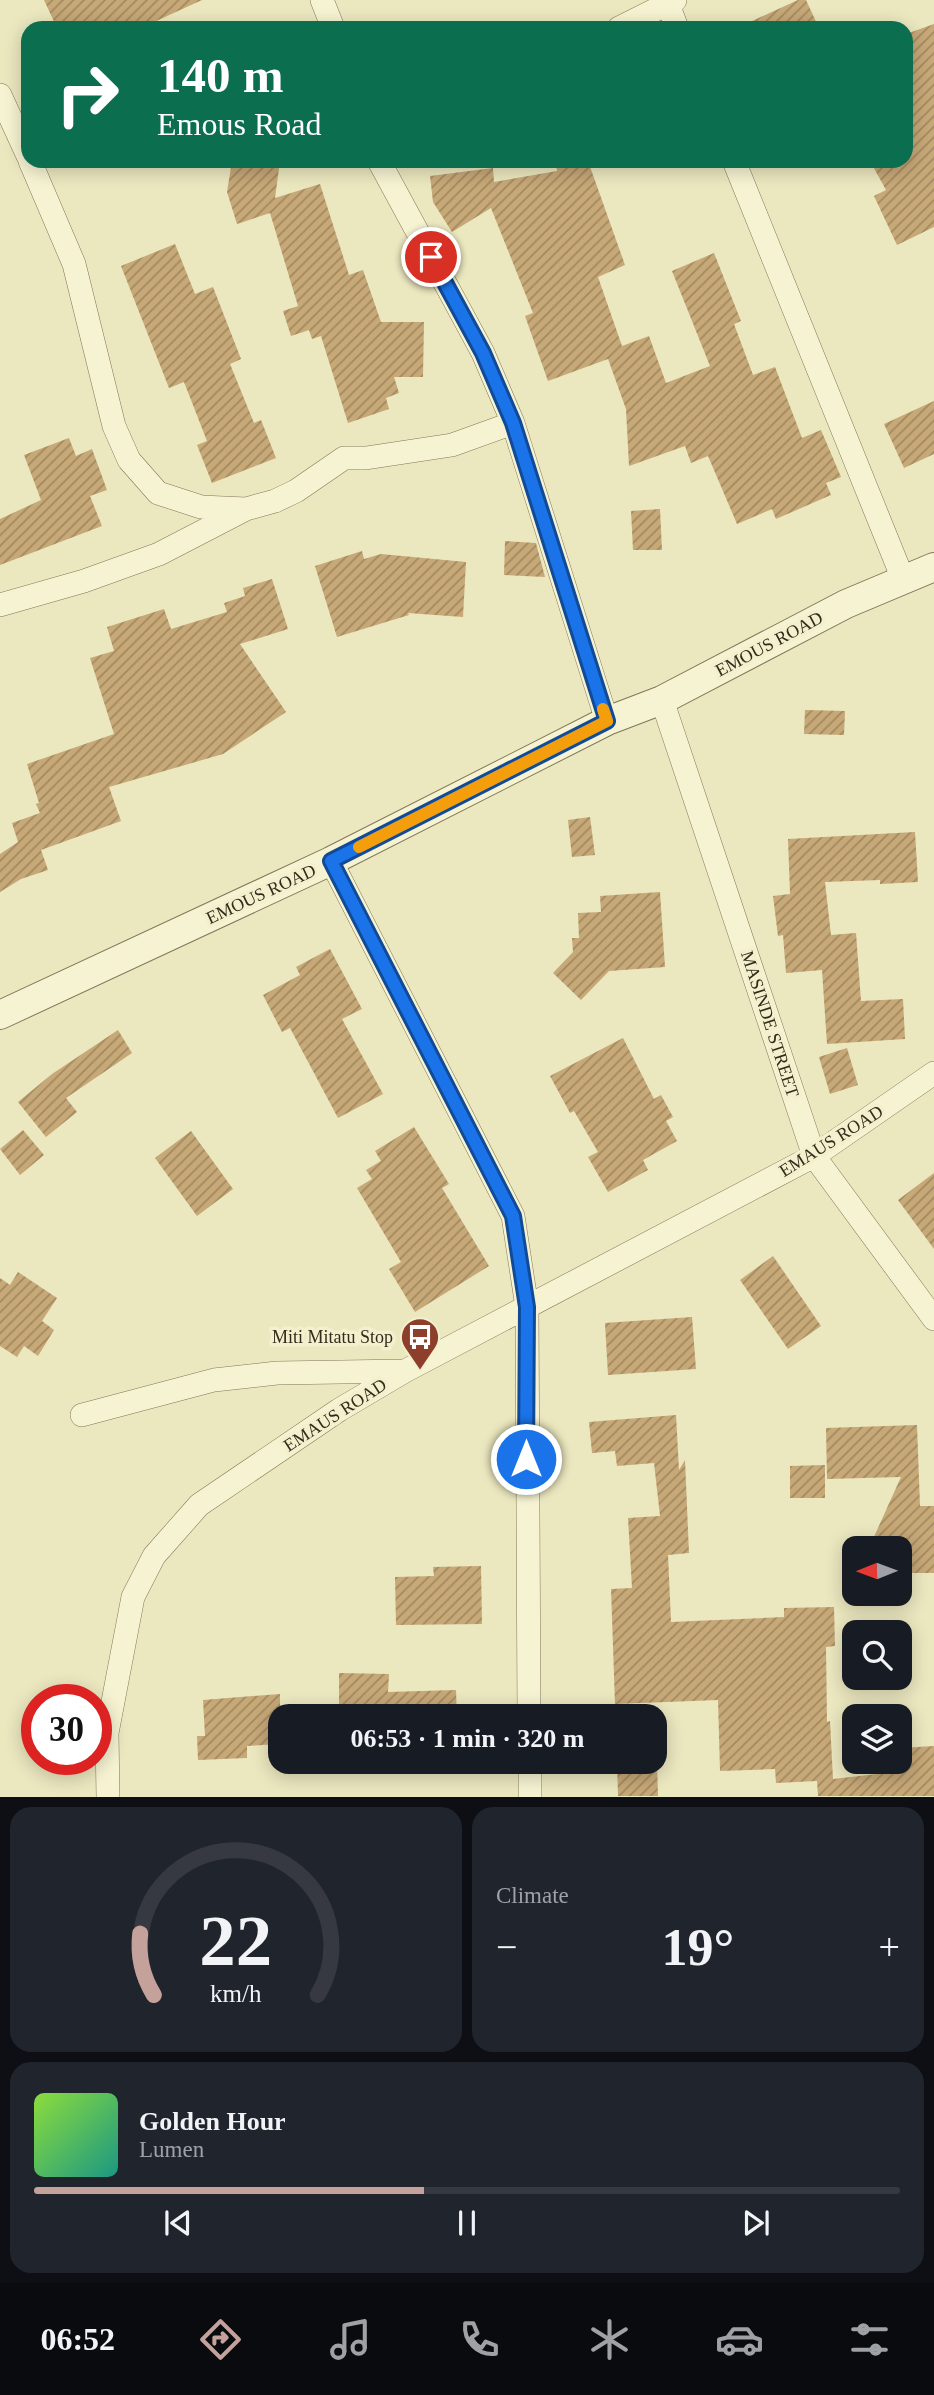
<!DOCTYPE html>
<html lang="en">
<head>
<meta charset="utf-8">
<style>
  :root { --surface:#171b24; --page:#20242c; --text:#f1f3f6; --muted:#9ea1a6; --line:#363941; --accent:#c4a29b }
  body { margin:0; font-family:Georgia,serif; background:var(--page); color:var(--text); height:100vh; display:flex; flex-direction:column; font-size:26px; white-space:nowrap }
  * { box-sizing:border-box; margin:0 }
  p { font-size:23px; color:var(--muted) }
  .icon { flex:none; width:38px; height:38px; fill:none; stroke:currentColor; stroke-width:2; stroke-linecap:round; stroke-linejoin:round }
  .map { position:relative; height:1797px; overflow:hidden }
  .drawer { display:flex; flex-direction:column; gap:10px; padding:10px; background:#0d0f14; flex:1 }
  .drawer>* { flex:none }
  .hud { position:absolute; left:21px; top:21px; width:892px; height:147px; border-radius:21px; box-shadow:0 4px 18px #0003; background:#0b6e4f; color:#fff; overflow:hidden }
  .needle { width:46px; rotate:269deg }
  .buttons { position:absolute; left:842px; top:1536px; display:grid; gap:14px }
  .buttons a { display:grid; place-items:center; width:70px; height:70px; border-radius:14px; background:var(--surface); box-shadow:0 4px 18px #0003; font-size:35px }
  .speed { position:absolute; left:21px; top:1684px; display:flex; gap:14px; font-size:35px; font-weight:700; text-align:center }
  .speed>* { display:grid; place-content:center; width:91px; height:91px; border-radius:50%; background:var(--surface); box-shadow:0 4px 18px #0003; line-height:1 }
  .speed .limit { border:10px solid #d22; background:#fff; color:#111 }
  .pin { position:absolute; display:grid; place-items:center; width:60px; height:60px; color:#fff; margin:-30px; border:4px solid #fff; border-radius:50%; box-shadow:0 2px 7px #0007 }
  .me { position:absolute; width:77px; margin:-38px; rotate:0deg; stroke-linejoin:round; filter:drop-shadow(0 0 5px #0008) }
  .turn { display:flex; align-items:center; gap:24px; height:147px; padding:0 21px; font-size:32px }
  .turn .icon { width:91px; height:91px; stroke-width:2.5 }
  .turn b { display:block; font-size:49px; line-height:60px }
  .big { font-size:52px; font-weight:800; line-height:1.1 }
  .drawer .widget { flex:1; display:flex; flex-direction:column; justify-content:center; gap:10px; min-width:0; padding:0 24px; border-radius:21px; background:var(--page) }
  .drawer .dial { align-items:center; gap:0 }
  .dial svg { height:182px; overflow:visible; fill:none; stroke:var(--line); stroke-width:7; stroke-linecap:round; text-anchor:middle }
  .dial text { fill:var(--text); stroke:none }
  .song { display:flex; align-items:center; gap:21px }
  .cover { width:84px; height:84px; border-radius:10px; background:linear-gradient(135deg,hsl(90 70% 55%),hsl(170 70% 35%)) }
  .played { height:7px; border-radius:4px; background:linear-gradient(90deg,var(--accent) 45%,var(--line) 45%) }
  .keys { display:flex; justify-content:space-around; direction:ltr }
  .heat { display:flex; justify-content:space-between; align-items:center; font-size:38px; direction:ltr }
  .drawer .tiles { flex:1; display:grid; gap:10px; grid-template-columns:1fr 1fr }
  .widget:last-child { grid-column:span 2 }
  .trip { position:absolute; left:268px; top:1704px; width:399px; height:70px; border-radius:21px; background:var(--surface); box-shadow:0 4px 18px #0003; font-weight:800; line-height:70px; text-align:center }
  .menu { display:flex; height:112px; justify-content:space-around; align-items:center; background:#090b0e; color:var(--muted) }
  .menu .icon { width:49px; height:49px }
  .menu .selected { color:var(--accent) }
  .menu b { font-size:32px; color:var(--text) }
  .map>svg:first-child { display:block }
  .building { fill:url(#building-hatch) }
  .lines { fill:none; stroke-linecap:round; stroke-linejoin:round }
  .minor-casing { stroke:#827759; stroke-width:24 }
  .tertiary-casing { stroke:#827759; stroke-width:30 }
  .minor { stroke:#f6f3d2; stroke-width:23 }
  .tertiary { stroke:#f6f3d2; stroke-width:28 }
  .route-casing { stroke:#114b97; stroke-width:18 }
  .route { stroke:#1a73e8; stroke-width:12 }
  .slow { stroke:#f59e0b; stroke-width:12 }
  .labels { text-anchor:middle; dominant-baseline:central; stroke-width:7; stroke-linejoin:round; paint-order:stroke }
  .street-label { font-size:18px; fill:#332c1c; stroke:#f3f0ce }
  .poi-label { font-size:18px; fill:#332c1c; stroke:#f3f0ce; text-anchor:end }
</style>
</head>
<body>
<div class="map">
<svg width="934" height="1797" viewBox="0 0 934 1797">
  <defs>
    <pattern id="building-hatch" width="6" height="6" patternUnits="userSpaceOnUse" patternTransform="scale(1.75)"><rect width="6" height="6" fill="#c7a877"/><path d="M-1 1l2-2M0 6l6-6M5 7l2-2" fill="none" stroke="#a28961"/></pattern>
  </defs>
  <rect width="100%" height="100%" fill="#ebe7bf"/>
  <path class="building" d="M44,0H202L141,28H57Z
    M798,0H806L819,28H737Z
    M934,24V227L897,245L874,196L886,190L870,161H906V34Z
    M232,161H280L275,198L320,184L349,275L363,270L381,322H424L423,377H394L399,393L386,398L389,409L348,423L321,336L312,339L309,330L291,336L283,311L298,306L270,213L237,224L227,192Z
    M556,161H588L625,265L598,277L622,346L649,336L666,383L710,366L672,271L714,253L741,321L734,324L753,375L775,367L802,438L821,430L841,477L826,483L831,495L776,519L772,509L737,524L708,456L691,463L685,446L629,466L626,409L608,359L548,381L525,316L533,313L491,208L452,232L433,202L430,176L493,168L494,182L557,171Z
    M175,244L195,294L213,287L241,359L230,364L254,423L261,420L276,458L212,483L197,445L207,441L184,382L169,388L121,266Z
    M934,401V454L904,468L884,424Z
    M69,438L76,456L92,449L107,490L90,496L102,526L0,565V519L41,500L24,455Z
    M660,509L662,550H633L631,511Z
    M505,541L536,543L545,577L504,575Z
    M362,551L364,559L381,554L466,562L463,617L408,613L409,615L337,637L315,566Z
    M272,579L288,629L240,644L286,712L223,754L109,787L121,821L41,850L48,870L21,879L0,892V854L18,842L12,823L40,813L36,804L39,803L27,764L114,734L90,658L114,651L107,627L164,609L171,629L227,612L224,603L245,596L243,588Z
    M805,710L845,711L844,735L804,734Z
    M590,817L595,855L572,857L568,820Z
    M915,832L918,882L880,884V880L825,882L831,935L856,933L861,1001L903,999L905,1039L827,1044L822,970L786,973L783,935L778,936L773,896L790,894L788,839Z
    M660,892L665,967L609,971L581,1000L553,973L573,952L572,938H579L578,913L601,912L600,896Z
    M330,949L362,1009L342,1019L383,1094L338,1118L290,1028L282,1032L263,995L300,975L296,967Z
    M118,1030L132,1053L66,1098L77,1112L46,1137L18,1102L52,1074Z
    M623,1038L654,1099L661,1095L673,1117L666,1121L677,1141L643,1160L648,1170L608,1192L588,1157L598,1152L574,1111L570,1113L550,1076Z
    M847,1048L858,1085L830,1094L819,1057Z
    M414,1127L449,1184L442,1188L489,1266L415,1312L389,1269L401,1262L357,1188L372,1179L366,1170L381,1161L375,1151Z
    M23,1130L44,1155L20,1175L0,1149Z
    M191,1131L233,1189L197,1216L155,1158Z
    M934,1173V1249L898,1200Z
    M773,1256L821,1326L788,1349L740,1280Z
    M18,1272L57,1298L42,1321L54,1330L38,1356L24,1346L17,1357L0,1346V1278L10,1285Z
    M692,1317L696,1369L608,1375L605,1323Z
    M676,1415L679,1470L685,1460L689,1553L668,1555L671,1622L784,1617V1608L834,1607L835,1646L826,1647L827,1722L830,1721L833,1779L886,1773L885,1762H900V1748L934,1746V1796H818L817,1781L776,1783L775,1769L720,1771L718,1700L615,1704L611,1589L632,1588L628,1518L660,1516L654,1463L617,1466L615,1451L592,1453L589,1422Z
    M917,1425L920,1506H934V1573H909L908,1547L869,1548L901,1477L827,1479L826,1428Z
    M825,1465V1498H790V1466Z
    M481,1566L482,1624L396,1625L395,1577L434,1576L433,1567Z
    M339,1673L389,1674L388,1692L456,1690L457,1717H339Z
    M280,1694V1744L247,1746V1758L198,1760L197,1736H205L203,1700Z
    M617,1762H657L658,1796H618Z"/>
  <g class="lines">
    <g class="minor-casing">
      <path id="minor" d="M322,0L333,28
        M668,4L677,28
        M619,28L675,0
        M0,95L28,156
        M30,161L74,264L114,426L129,460L158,493L201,507L246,509L275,501L296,491L344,458H366L452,445L513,423
        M379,161L483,353L513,423L607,721
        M734,161L903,579
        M0,605L84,581L159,554L244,510
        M662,700L814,1156L934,1319
        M331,861L513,1216L527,1307L529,1717
        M82,1415L214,1380L277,1373L405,1371
        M530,1762V1797
        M108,1797L107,1733L133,1597L154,1556L199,1505L339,1410L405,1371L814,1156L934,1073"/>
    </g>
    <g class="tertiary-casing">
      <path id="tertiary" d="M0,1015L331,861L607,721L662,700L846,604L934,567"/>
    </g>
    <use href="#minor" class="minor"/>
    <use href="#tertiary" class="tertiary"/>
  </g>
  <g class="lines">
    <g class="route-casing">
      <path id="route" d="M431,257L483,353L513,423L607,721L331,861L513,1216L527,1307L526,1459"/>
    </g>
    <use href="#route" class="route"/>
    <path class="slow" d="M359,847L607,721L603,709"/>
  </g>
  <defs>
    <g id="bus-pin" transform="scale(2.0125)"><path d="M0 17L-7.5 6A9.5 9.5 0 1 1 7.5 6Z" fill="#8e3f2c" stroke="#f3f0ce"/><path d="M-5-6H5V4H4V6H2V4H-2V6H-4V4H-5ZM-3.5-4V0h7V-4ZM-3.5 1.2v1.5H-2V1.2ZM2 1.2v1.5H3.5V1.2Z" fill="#fff"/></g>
  </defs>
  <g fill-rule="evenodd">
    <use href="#bus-pin" x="420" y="1337"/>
  </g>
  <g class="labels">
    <g class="street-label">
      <text transform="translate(769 644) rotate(-28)">EMOUS ROAD</text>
      <text transform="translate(261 894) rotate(-25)">EMOUS ROAD</text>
      <text transform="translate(770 1024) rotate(72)">MASINDE STREET</text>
      <text transform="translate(831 1141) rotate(-32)">EMAUS ROAD</text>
      <text transform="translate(335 1415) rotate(-33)">EMAUS ROAD</text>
    </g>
    <g class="poi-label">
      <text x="393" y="1337">Miti Mitatu Stop</text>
    </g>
  </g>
</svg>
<div class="buttons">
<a><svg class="needle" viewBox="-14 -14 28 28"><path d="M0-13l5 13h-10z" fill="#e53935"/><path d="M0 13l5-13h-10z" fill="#9ea1a6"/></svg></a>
<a><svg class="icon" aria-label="search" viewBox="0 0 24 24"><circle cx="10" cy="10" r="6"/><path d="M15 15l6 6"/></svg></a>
<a><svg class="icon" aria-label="layers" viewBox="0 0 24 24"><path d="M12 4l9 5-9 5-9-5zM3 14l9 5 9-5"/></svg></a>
</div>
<div class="speed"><div class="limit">30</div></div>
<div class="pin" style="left:431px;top:257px;background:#d93025"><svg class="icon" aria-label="arrive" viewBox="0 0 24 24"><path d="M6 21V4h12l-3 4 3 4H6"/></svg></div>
<svg class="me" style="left:526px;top:1459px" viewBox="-20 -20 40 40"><circle r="17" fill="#1a73e8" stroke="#fff" stroke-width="3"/><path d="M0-11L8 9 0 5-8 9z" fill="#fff"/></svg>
<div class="trip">06:53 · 1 min · 320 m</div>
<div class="hud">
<div class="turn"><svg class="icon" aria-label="right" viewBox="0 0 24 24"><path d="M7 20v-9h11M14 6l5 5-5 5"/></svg><div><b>140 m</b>Emous Road</div></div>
</div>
</div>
<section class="drawer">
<div class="tiles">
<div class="widget dial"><svg viewBox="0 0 100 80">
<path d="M14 69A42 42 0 1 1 86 69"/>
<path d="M14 69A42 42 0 0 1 8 42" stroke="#c4a29b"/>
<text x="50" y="56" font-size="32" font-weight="700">22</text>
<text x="50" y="72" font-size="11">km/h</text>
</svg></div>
<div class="widget"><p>Climate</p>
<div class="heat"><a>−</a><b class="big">19°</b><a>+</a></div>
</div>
<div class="widget">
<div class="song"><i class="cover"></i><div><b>Golden Hour</b><p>Lumen</p></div></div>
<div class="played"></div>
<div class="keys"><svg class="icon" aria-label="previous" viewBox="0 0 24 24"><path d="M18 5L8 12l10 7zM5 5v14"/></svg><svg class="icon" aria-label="pause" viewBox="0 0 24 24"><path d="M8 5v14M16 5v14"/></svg><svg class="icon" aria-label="next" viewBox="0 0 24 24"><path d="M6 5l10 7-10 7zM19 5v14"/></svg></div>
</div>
</div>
</section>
<nav class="menu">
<b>06:52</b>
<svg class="icon selected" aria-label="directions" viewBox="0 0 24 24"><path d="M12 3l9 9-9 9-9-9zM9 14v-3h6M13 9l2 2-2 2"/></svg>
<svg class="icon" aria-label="music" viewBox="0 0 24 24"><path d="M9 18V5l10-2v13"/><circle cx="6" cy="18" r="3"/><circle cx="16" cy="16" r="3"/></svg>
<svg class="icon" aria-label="phone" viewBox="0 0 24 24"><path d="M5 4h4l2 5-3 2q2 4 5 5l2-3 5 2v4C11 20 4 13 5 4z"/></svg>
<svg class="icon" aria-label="climate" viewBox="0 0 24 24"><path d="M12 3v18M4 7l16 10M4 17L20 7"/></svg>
<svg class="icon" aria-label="car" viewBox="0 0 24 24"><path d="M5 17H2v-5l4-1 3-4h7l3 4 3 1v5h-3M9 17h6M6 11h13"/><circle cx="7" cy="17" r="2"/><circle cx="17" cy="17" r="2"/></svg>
<svg class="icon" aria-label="filters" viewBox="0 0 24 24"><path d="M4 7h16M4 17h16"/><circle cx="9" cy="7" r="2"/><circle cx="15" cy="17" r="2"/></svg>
</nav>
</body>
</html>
